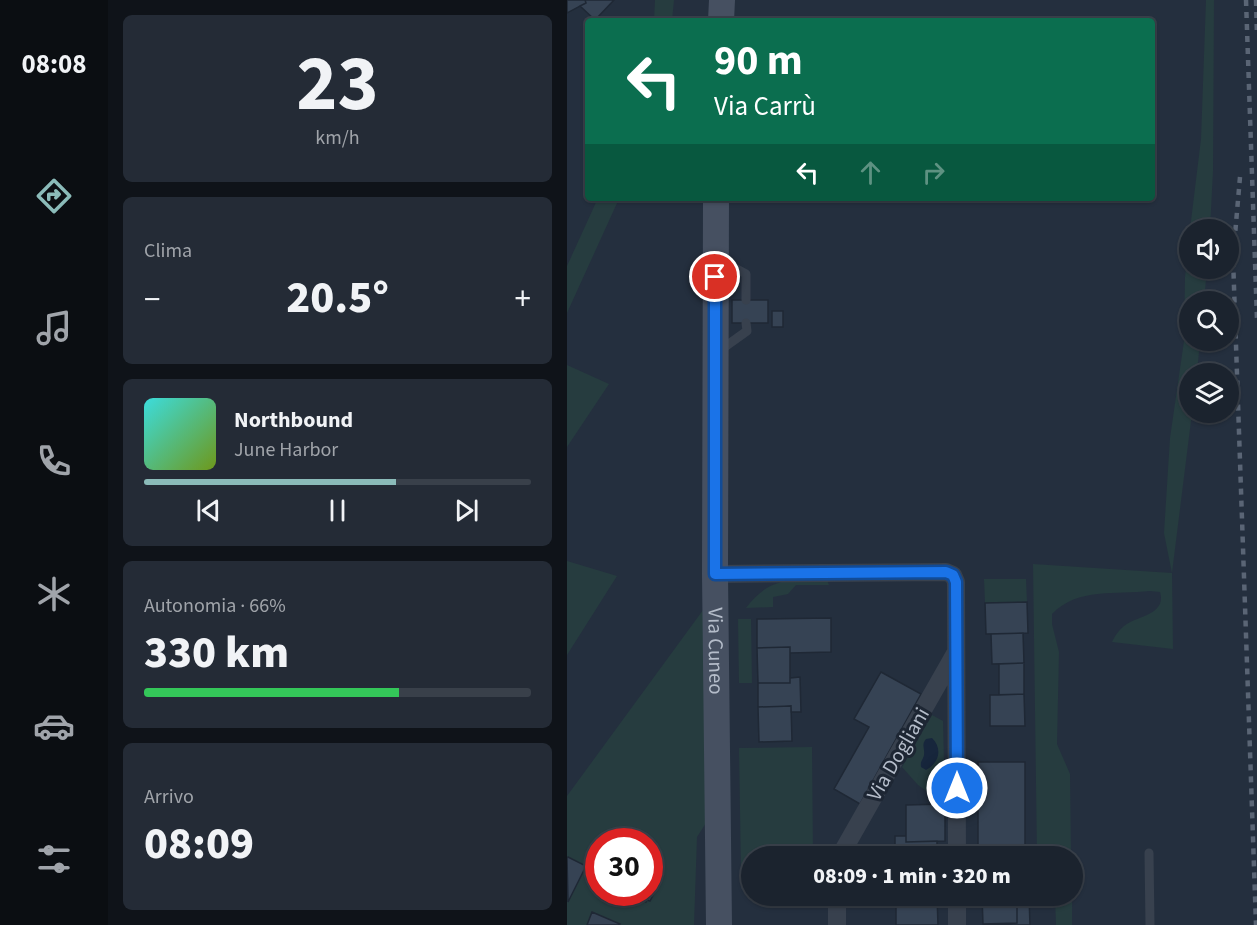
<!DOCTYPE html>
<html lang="it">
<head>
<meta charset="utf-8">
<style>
  :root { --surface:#1b232e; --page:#242b36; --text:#f1f3f6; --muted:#a0a4aa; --line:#39404a; --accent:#8bbbb9 }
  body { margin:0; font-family:"Source Sans 3",sans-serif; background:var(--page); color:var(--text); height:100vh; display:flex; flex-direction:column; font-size:22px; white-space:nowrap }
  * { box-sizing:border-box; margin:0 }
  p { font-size:20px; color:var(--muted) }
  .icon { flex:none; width:33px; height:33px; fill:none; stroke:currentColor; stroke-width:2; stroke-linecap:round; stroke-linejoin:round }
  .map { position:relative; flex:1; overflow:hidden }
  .panel { display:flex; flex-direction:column; gap:15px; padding:15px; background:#0f1319; width:459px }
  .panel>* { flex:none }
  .guide { position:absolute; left:18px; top:18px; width:570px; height:183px; border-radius:6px; box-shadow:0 2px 4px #0004,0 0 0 2px var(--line); background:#0b6e4f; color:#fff; overflow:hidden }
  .fabs { position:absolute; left:612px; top:219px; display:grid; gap:12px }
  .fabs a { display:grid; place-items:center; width:60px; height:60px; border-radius:50%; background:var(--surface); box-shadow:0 2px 4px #0004,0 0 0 2px var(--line); font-size:30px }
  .speed { position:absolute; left:18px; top:828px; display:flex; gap:12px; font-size:30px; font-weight:700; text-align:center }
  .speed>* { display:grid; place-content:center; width:78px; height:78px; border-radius:50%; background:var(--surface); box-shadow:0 2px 4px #0004,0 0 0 2px var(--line); line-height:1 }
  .speed .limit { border:9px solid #d22; background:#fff; color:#111 }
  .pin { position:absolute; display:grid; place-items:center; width:51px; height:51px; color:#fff; margin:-26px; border:3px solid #fff; border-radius:50%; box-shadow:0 2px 6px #0007 }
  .me { position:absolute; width:66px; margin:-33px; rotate:0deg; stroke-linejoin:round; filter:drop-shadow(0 0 4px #0008) }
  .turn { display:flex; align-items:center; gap:21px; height:126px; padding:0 30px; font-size:27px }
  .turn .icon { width:78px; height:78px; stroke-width:2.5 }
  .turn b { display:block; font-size:42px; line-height:51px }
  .lanes { display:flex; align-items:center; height:57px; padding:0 30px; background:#0003; justify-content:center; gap:30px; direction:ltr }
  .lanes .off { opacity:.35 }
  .big { font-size:45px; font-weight:800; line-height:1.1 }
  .panel .widget { flex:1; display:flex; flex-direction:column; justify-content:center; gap:9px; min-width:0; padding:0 21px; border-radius:9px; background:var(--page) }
  .panel .dial { align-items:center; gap:0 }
  .dial b { font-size:78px; line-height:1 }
  .song { display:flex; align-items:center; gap:18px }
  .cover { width:72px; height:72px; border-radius:9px; background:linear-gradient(135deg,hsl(180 70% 55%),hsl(80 70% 35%)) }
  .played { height:6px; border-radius:3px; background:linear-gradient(90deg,var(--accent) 65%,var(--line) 65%) }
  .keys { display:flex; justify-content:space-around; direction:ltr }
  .heat { display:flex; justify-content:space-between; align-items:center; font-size:33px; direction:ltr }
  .charge { height:9px; border-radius:4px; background:linear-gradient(90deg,#34c759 66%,var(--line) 0) }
  .trip { position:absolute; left:174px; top:846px; width:342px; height:60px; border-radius:30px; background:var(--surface); box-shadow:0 2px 4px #0004,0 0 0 2px var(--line); font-weight:800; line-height:60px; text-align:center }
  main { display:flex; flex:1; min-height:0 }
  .tab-bar { display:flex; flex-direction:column; width:108px; justify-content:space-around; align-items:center; background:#0b0e12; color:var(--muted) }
  .tab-bar .icon { width:42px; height:42px }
  .tab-bar .on { color:var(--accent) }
  .tab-bar b { font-size:27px; color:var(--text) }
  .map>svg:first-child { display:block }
  .green { fill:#263c3f; fill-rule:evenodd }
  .water { fill:#17263c }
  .building { fill:#364354; stroke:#1f2835; stroke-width:1.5 }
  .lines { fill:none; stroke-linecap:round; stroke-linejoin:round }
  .service { stroke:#38414e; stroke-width:9 }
  .minor { stroke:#38414e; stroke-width:18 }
  .secondary { stroke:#465061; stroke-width:26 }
  .rail { stroke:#5a6575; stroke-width:4.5; stroke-dasharray:6 6; stroke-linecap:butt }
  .route-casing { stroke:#114b97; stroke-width:15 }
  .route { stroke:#1a73e8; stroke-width:10 }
  .labels { text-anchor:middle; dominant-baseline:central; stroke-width:6; stroke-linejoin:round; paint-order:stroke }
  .street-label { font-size:21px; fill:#b4bcc9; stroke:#1d2633 }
</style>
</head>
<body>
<main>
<nav class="tab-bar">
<b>08:08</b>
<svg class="icon on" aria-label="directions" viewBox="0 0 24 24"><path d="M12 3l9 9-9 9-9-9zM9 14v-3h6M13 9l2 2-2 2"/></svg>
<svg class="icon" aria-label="music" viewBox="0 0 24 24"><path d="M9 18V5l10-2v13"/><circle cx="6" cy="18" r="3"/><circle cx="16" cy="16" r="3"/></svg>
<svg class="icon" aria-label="phone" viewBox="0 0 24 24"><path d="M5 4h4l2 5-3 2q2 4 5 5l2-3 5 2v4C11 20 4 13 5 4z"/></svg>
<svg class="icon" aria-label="climate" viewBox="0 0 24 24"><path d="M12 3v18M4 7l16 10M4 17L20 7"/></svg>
<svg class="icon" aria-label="car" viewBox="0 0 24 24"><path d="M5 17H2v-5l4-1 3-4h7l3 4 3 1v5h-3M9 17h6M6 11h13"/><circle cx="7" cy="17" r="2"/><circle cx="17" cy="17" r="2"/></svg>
<svg class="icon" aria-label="filters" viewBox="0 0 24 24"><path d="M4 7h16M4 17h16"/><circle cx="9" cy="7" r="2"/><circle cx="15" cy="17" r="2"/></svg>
</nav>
<section class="panel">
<div class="widget dial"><b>23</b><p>km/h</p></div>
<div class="widget"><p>Clima</p>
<div class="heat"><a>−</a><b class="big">20.5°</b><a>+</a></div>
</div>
<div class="widget">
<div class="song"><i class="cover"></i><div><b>Northbound</b><p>June Harbor</p></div></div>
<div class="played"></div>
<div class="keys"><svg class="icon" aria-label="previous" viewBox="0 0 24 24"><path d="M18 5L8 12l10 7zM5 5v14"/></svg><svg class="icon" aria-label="pause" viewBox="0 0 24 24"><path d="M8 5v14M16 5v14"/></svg><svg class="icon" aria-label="next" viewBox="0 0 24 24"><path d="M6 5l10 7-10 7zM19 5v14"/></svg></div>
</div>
<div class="widget"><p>Autonomia · 66%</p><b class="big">330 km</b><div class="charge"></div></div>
<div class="widget"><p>Arrivo</p><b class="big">08:09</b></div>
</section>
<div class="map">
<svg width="690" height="925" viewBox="0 0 690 925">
  <rect width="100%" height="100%" fill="#242f3e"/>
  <path class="green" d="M88,0H107L105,21H87Z
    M639,0H647L646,171L643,229H623L634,139Z
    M31,198H46L51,201L0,313V266Z
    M622,240V268L640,269L637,301L622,302V340L633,341L630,373L622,374V412L625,413L605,573L606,649L545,642C548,636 551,631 557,626C569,616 600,615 593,592L583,591C549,595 511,587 485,614V624L492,652L490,744L503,774L504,856H470L466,564L605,573L597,533L603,438L617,341L618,277Z
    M0,365L42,384L0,447Z
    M0,561L50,576L0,655Z
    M259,578L262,585H229L221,594L206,597V607L179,608C203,576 223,581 259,578Z
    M417,579H459L460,602L418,603Z
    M139,606V823L130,837L127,925H0V796ZM32,842H82V892H32Z
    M171,619H184L185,683H172Z
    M365,715L376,721L378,804L351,785L335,767Z
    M245,747L246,856H184V871H174L172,748Z
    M488,896H505V925H489Z"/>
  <path class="water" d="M365,738C376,749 372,763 359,770L354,767C353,761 356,760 357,755C358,748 354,745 359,739Z"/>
  <path class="building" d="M0,0H18L19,3L0,13Z
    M18,0H47L28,20L13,6L19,3Z
    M165,300H201V323H165Z
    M205,311H216V327H205Z
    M460,602L461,633L419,634L418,603Z
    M264,618V652L223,653V647L190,648V619Z
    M456,633L457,663L425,664L424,634Z
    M223,647V683H191L190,648Z
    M457,663V694L432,695V664Z
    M314,672L354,694L293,804L267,789L302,727L287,719Z
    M233,677L234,712H224V706L191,707V683H223V678Z
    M457,694L458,726H423V695Z
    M224,706L225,741L192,742L191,707Z
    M411,762H458V856H411Z
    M378,804V841L339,842V805Z
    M328,836H339V842L370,841V856H328Z
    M1,857L19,866L1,902L0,858Z
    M82,867L95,873L96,876L83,901L80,900L79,902L60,892H82Z
    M329,896H370L371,925H329Z
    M415,896H450V923L416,924Z
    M450,896H462L463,925H416L450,923Z
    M25,912L53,924L52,925H20Z"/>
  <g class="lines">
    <path class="service" d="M151,259L179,274V300
      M152,351L180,331L179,323
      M582,853L583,925"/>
    <path class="minor" d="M148,574L379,572L386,575L389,582L390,856
      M273,856L389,652
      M390,896V925
      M270,925V896"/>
    <g class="secondary">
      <path d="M154,21L155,0"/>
      <path id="s1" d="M149,198L148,574L152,925"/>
    </g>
    <path class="rail" d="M679,0L690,320
      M689,0L690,36
      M673,177L666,258L689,925"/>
  </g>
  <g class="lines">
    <g class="route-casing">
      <path id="route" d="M148,277V574L379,572L386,575L389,582L390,788"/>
    </g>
    <use href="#route" class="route"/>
  </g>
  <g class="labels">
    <g class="street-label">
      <text stroke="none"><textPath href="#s1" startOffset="453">Via Cuneo</textPath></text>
      <text transform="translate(331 754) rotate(-60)">Via Dogliani</text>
    </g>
  </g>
</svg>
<div class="fabs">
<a><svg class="icon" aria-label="sound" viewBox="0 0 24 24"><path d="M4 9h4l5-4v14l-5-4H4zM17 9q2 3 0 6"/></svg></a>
<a><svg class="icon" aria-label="search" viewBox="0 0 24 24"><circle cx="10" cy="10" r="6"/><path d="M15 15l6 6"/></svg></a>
<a><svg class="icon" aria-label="layers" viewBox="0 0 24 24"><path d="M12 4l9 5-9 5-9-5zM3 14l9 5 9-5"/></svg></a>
</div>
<div class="speed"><div class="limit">30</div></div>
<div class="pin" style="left:148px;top:277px;background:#d93025"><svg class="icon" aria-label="arrive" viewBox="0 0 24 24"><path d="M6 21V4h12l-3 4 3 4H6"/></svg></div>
<svg class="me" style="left:390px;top:788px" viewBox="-20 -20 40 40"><circle r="17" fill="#1a73e8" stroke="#fff" stroke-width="3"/><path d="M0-11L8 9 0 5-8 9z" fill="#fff"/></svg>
<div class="trip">08:09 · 1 min · 320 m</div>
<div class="guide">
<div class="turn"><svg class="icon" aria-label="left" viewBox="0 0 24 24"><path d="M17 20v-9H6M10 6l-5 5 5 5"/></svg><div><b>90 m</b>Via Carrù</div></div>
<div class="lanes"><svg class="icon" aria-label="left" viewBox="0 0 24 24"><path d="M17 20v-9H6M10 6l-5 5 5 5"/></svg><svg class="icon off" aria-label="ahead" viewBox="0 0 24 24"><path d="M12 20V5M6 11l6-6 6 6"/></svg><svg class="icon off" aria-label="right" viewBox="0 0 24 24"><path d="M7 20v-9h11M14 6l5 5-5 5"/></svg></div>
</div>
</div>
</main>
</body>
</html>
